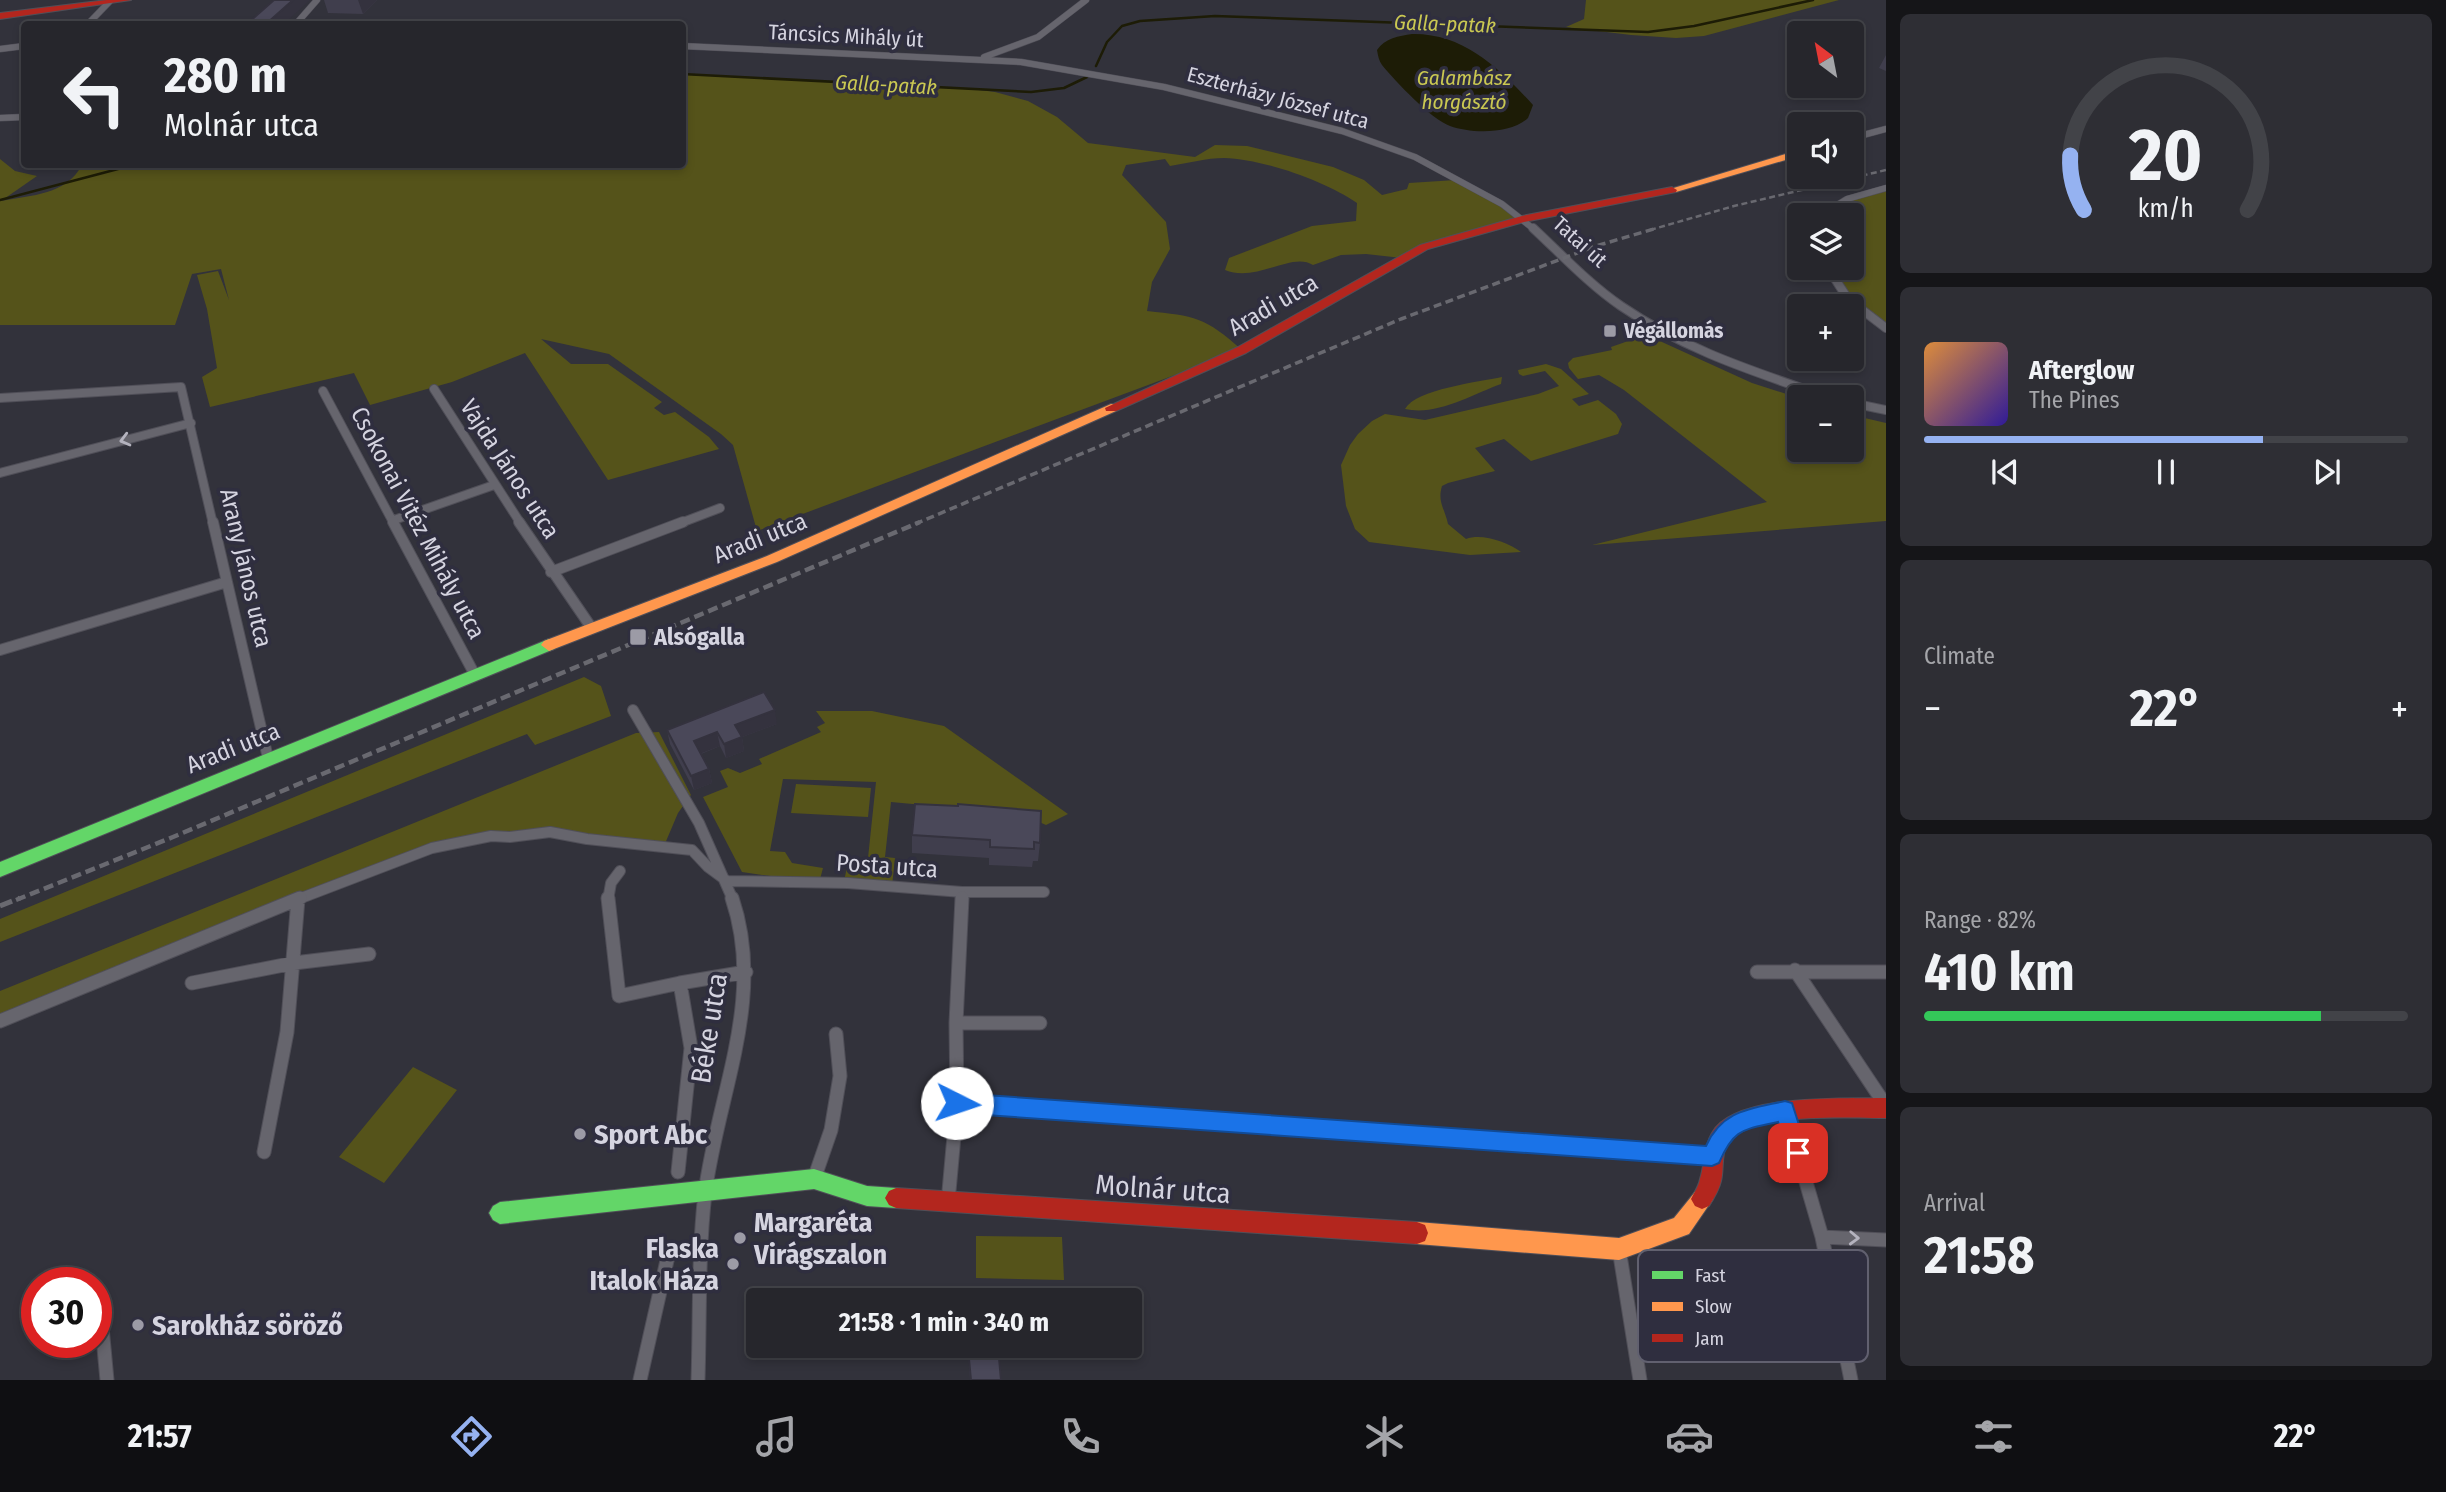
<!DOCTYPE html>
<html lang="en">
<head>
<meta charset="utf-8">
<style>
  :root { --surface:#26262c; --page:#2e2e34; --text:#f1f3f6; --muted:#a4a5a9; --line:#424348; --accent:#95b2f1 }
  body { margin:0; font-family:"Fira Sans Condensed",sans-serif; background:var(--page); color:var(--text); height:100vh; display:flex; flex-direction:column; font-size:26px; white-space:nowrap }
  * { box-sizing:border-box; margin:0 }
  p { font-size:23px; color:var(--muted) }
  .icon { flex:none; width:38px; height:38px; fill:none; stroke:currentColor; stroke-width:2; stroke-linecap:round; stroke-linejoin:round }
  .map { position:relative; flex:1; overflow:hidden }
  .sheet { display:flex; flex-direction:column; gap:14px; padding:14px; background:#151518; width:560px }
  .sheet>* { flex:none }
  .guide { position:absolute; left:21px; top:21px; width:665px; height:147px; border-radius:7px; box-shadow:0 4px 10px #0003,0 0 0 2px var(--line); background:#26262c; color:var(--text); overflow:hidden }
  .needle { width:46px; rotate:328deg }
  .tools { position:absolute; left:1787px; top:21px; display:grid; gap:14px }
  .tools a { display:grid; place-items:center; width:77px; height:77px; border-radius:7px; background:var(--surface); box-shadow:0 4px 10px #0003,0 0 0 2px var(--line); font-size:35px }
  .speed { position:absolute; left:21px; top:1267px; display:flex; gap:14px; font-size:35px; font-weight:700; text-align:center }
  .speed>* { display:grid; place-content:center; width:91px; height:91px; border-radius:50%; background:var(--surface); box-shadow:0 4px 10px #0003,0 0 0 2px var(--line); line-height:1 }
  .speed .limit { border:10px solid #d22; background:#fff; color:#111 }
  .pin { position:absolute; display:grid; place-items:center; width:60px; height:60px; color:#fff; margin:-30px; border-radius:14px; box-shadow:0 4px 10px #0006 }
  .me { position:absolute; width:77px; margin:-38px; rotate:94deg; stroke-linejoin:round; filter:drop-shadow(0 0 5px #0008) }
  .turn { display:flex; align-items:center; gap:24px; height:147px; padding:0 28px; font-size:32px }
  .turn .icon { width:91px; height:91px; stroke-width:2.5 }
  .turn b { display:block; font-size:49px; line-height:60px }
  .big { font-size:52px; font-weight:700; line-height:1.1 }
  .sheet .tile { flex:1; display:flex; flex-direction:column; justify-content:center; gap:10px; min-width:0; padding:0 24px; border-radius:10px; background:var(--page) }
  .sheet .dial { align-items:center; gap:0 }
  .dial svg { height:182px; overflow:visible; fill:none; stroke:var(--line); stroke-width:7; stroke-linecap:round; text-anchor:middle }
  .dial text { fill:var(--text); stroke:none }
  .song { display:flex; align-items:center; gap:21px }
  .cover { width:84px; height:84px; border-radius:10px; background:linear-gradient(135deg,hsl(30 70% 55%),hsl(250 70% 35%)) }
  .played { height:7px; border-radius:4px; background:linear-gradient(90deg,var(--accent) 70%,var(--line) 70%) }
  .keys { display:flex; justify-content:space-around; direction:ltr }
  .heat { display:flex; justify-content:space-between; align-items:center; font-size:38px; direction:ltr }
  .charge { height:10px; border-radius:5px; background:linear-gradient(90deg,#34c759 82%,var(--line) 0) }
  .trip { position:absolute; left:746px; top:1288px; width:396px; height:70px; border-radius:7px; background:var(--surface); box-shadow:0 4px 10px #0003,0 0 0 2px var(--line); font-weight:700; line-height:70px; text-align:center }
  .tabs { display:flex; height:112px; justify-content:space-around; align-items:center; background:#0f0f12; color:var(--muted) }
  .tabs .icon { width:49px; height:49px }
  .tabs .current { color:var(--accent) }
  .tabs b { font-size:32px; color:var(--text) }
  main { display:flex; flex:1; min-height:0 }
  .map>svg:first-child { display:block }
  .green { fill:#55531a }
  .water { fill:#1d1c06 }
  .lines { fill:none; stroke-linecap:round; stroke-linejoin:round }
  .stream { stroke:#1d1c06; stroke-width:2.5 }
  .street-far3-casing { stroke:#504f58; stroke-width:7 }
  .street-far2-casing { stroke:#504f58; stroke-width:10 }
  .street-far1-casing { stroke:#504f58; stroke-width:12 }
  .street-casing { stroke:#504f58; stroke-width:15 }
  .fast-casing { stroke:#504f58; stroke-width:2 }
  .slow-casing { stroke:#504f58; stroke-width:2 }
  .jam-casing { stroke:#504f58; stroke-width:2 }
  .street-far3 { stroke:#66656d; stroke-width:6 }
  .street-far2 { stroke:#66656d; stroke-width:8 }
  .street-far1 { stroke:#66656d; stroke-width:10 }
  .street { stroke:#66656d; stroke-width:13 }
  .fast { fill:#63d668; fill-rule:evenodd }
  .slow { fill:#ff974d; fill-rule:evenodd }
  .jam { fill:#b3261e; fill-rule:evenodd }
  .rail-far3 { stroke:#696970; stroke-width:2.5; stroke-dasharray:6 3.5; stroke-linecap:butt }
  .rail-far2 { stroke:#696970; stroke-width:3.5; stroke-dasharray:8 4.5; stroke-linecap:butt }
  .rail-far1 { stroke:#696970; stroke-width:4.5; stroke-dasharray:10 5; stroke-linecap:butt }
  .rail { stroke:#696970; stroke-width:5; stroke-dasharray:13 7; stroke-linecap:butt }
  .wall { fill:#403e4d }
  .shaded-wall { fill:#34323e }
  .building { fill:#4a4859; stroke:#34323e; stroke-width:2 }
  .oneway { stroke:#b4b3be }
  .route { fill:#1a73e8; stroke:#114b97; stroke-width:2 }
  .poi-dot { fill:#9c9ba6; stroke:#2f2e3f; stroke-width:2.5 }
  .labels { text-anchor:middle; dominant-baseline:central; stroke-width:7; stroke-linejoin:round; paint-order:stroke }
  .far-water-label { font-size:21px; font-style:italic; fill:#cac852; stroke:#2f2e3f }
  .far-street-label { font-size:21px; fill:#d5d4e0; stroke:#2f2e3f }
  .far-poi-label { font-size:21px; font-weight:bold; fill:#d5d4e0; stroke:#2f2e3f; text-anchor:start }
  .street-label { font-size:24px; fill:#d5d4e0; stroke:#2f2e3f }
  .poi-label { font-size:24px; font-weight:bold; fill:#d5d4e0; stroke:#2f2e3f; text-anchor:start }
  .near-street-label { font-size:28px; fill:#d5d4e0; stroke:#2f2e3f }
  .near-poi-label { font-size:28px; font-weight:bold; fill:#d5d4e0; stroke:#2f2e3f; text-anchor:start }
  .key { fill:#2f2e3f; stroke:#61606f; stroke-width:2 }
  .key-label { font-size:19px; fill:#d5d4e0 }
</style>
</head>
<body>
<main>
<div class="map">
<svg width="1886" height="1380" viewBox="0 0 1886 1380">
  <rect width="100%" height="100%" fill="#32323b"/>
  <path class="green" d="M1586,0H1839L1704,36L1676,38L1631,35L1566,27L1584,19Z
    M683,74L964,88L995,92L1028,101L1057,117L1088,143L1195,157L1215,145L1247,146L1333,167L1364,180L1382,195L1407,189L1409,183L1456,180L1522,219L1461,234L1402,258L1366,254L1341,255L1313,265C1292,251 1257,283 1225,270L1229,258L1312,226L1356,221L1357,203C1325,181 1263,159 1224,158C1207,158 1188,163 1170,166L1165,159L1126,165L1122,175L1166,222L1170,249L1152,282L1147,311C1195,316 1205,317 1242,350L757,531L733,445L721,434L609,354L541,339L571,364H608L662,402L654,408L664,415L675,412L709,437L719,449L608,480L525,353L452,382L370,405L354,373L210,407L202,377L217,368L207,309L197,275L218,271L229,300L221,269L192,274L175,325H0V159L15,171L37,176L1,201C32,195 66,195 82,165L682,164Z
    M1886,188V328L1848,299L1828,268H1852V215H1821L1847,199Z
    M1651,337L1752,383L1799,398V450H1852V415L1886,423V521L1592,545L1767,502L1624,390L1599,375L1578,379L1569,368L1568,363L1573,358L1612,350L1611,347L1634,339Z
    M1546,364L1561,369L1589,394L1572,399L1579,406L1598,400L1616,414L1622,424L1618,434L1531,461L1504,439L1475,448L1495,471L1448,483L1442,486C1437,502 1445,509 1448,524L1466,539C1482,533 1507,542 1521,552L1470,555L1369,542L1355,529L1346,506L1341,465L1350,445L1358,434L1372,421L1385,414L1425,420L1538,394L1559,386L1545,371L1523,376L1519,374L1518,370Z
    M1502,377L1501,384C1471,395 1437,416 1405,409C1416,389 1479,382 1502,377Z
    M584,677L601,686L611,716L535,745L527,734L0,942V919Z
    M816,711H872L944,726L1068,814L1046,825L1021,814L891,802L885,857L895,858L892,886L844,881L849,858H868L876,782L783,779L770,851L785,852L792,863L823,868L819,883L742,872L703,797L728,787L720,771L728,768L740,773L762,764L759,759L821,732L817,727L825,723Z
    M659,732L691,795L678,813L664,846L587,839L510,837L467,841L390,862L0,1026V991L636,733Z
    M796,784L871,788L868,817L791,813Z
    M413,1067L457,1090L384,1183L339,1157Z
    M976,1236L1062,1237L1064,1280L976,1278Z"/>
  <path class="water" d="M1412,34C1464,33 1500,69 1533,105L1528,118C1511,134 1472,134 1450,126C1431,119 1396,82 1382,65C1379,61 1378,56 1377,50C1385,38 1399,36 1412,34Z"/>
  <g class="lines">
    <path class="stream" d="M1096,66L1107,42L1122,26L1140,21L1215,16L1648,32L1694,26L1813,0
      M682,74L1031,92L1064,88L1087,77
      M0,200L137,164"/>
    <g class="street-far3-casing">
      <path id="street-far3" d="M88,24L111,0
        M296,24L317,0
        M682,46L1021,62L1164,87L1342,131L1415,157L1502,204L1535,230
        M0,49L24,46
        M984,57L1038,37L1086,0
        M0,118L24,117
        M1852,138L1886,129
        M1821,215L1847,199L1886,188"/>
    </g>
    <g class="street-far2-casing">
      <path id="street-far2" d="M1533,228C1561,254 1590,285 1621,306C1687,351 1753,371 1827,397
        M1828,268L1848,299L1886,328
        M434,389L521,524
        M323,391L394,524
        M0,398L181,387L213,524
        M1852,403L1886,410
        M0,473L191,423
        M394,520L494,485
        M678,524L720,508"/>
    </g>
    <g class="street-far1-casing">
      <path id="street-far1" d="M213,522L268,758
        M393,522L475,675
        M519,522L591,627
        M551,572L683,522
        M0,650L227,582
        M633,710L699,823L733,900
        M727,881L848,883L962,892H1044
        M296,900L432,848L491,836L510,837L550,832L587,839L692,850L708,867L727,881
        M608,900L611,883L620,871
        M962,900V892"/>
    </g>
    <g class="street-casing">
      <path id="street" d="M608,898L619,996L680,983
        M1795,970L1886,1106
        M1757,972H1886
        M192,983L294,963L369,954
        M0,1021L300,898
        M956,1023H1040
        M957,1103L1712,1156
        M1785,1110L1822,1237L1851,1380
        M264,1152L287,1032L298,899
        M678,1172L691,1048L680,983L746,972
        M814,1179L831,1130L840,1076L836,1034
        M948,1202L957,1103L956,1023L962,898
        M1822,1237L1886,1240
        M1619,1249L1640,1380
        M101,1316L107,1380
        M640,1380L668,1256
        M698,1380C700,1318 698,1254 705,1193C718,1093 766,998 732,898"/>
    </g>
    <g class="fast-casing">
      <path id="fast" d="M549,639L554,641L557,645L554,649L0,877V862Z
        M814,1169L867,1186L896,1188L903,1191L907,1198L903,1205L896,1208L867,1206L814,1189L500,1224L493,1220L489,1213L493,1206L500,1202Z"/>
    </g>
    <g class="slow-casing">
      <path id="slow" d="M1799,150V156L1676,192L1667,190Z
        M1111,404L1116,405V411L777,562L554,649L549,651L541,645L544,641L767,556Z
        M1702,1189L1709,1192L1713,1199L1689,1234L1619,1260L1417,1244L1409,1241L1406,1233L1409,1225L1417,1222L1619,1238L1674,1218L1695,1192Z"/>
    </g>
    <g class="jam-casing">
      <path id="jam" d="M107,0H131L0,19V13Z
        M1672,187L1677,190L1676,192L1524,222L1428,249L1246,353L1116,411H1106L1105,408L1238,347L1420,245L1522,216Z
        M1886,1098V1118C1850,1118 1748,1111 1727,1144C1721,1154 1724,1170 1721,1181C1719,1190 1714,1198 1709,1206L1702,1209L1695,1206L1691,1199C1694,1193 1699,1186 1700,1179C1705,1164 1703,1148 1712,1133C1734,1093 1845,1099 1886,1098Z
        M896,1188L1417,1222L1425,1225L1428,1233L1425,1241L1417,1244L896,1208L889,1205L885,1198L889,1191Z"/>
    </g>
    <use href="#street-far3" class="street-far3"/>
    <use href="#street-far2" class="street-far2"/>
    <use href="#street-far1" class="street-far1"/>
    <use href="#street" class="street"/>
    <use href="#fast" class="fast"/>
    <use href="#slow" class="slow"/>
    <use href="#jam" class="jam"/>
    <path class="rail-far3" d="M1650,230L1734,206L1886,170"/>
    <path class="rail-far2" d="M915,524L1401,319L1596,246L1657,228"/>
    <path class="rail-far1" d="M16,900L173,837L920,522"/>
    <path class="rail" d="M0,906L20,898"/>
  </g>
  <path class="wall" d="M324,0H377L363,14L328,13Z
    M1886,55V71L1879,68Z
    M777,724L742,737L744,751L726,758L720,746L701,754L709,769L712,783L694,790L670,744L667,730Z
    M912,835L1040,843L1038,861H1033L1032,867L989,865V858L912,853Z
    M968,1349L1001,1380H970Z"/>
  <path class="shaded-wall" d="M293,0H310L284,24H266Z
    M358,0H377L363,14Z
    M775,710L777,724L742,737L744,751L726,758L724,744L735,725Z
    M717,732L720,746L697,755L694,741Z
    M709,769L712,783L694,790L691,776Z"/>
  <path class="building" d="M274,0H293L266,24H247Z
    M282,22H298L296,24H280Z
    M764,692L775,710L735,725L742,737L724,744L717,732L694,741L709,769L691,776L667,730Z
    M915,804L958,806V804L1041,811L1040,843L1034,842V849L990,847V840L912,835Z
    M998,1347L1001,1380H971L968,1349Z"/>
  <defs><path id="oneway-chevron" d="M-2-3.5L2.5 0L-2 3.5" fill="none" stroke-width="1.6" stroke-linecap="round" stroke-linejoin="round" transform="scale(1.75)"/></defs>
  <g class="oneway">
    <use href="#oneway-chevron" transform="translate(125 440) rotate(165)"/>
    <use href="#oneway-chevron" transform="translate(1854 1238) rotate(2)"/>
  </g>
  <path class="route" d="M957,1093L1706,1146C1722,1110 1750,1109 1785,1101L1792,1103L1808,1153L1805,1160L1798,1163L1790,1160L1778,1122C1743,1130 1734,1128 1719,1163L1712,1166L957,1113L950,1110L947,1103L950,1096Z"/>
  <g class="poi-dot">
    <rect x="1603" y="324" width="14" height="14" rx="3.5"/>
    <rect x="629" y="628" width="18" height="18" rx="3.5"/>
    <circle cx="580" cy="1134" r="7"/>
    <circle cx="740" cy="1238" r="7"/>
    <circle cx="733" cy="1264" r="7"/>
    <circle cx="138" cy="1325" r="7"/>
  </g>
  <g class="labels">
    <g class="far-water-label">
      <text transform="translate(1445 24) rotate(2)">Galla-patak</text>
      <text x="1464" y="78">Galambász<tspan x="1464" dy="24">horgásztó</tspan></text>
      <text transform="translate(886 85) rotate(3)">Galla-patak</text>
    </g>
    <g class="far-street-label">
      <text transform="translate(846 36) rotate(3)">Táncsics Mihály út</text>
      <text transform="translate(1278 98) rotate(15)">Eszterházy József utca</text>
      <text transform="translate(1580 242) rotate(42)">Tatai út</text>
    </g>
    <g class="far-poi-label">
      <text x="1624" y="331">Végállomás</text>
    </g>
    <g class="street-label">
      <text transform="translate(1273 305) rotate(-30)">Aradi utca</text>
      <text transform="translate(510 469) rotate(57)">Vajda János utca</text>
      <text transform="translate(418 523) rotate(62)">Csokonai Vitéz Mihály utca</text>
      <text transform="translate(760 538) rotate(-22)">Aradi utca</text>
      <text transform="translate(246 568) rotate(77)">Arany János utca</text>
      <text transform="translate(233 748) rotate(-22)">Aradi utca</text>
      <text transform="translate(887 866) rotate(4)">Posta utca</text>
    </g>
    <g class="poi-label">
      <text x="654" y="637">Alsógalla</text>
    </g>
    <g class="near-street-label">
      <text transform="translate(709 1028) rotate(-81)">Béke utca</text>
      <text transform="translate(1163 1189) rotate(4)">Molnár utca</text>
    </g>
    <g class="near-poi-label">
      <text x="594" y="1134">Sport Abc</text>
      <text x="754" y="1222">Margaréta<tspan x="754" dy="32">Virágszalon</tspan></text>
      <text x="719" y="1248" text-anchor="end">Flaska<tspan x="719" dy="32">Italok Háza</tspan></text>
      <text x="152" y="1325">Sarokház söröző</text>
    </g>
  </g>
  <rect x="1638" y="1250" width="230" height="112" rx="10" class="key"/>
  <rect x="1652" y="1271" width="31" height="8" fill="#63d668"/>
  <rect x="1652" y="1302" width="31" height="9" fill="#ff974d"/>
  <rect x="1652" y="1334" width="31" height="8" fill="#b3261e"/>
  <g class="key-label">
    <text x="1695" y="1282">Fast</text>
    <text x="1695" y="1313">Slow</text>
    <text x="1695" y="1345">Jam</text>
  </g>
</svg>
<div class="tools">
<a><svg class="needle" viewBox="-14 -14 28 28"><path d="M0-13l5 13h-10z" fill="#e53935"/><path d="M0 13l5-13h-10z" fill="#a4a5a9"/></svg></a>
<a><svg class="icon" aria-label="sound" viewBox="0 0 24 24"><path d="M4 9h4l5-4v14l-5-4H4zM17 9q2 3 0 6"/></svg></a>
<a><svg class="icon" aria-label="layers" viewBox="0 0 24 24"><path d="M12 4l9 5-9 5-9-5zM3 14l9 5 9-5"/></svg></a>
<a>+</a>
<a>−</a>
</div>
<div class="speed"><div class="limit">30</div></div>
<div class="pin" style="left:1798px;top:1153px;background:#d93025"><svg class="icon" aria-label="arrive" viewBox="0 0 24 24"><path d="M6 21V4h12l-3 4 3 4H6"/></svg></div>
<svg class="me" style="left:957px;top:1103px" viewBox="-20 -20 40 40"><circle r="19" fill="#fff"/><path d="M0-13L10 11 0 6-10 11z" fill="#1a73e8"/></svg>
<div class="trip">21:58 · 1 min · 340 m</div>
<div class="guide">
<div class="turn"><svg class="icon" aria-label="left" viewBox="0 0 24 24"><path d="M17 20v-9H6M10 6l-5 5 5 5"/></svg><div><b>280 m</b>Molnár utca</div></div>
</div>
</div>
<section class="sheet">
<div class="tile dial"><svg viewBox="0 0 100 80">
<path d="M14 69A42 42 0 1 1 86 69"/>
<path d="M14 69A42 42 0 0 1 8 45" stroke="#95b2f1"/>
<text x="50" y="56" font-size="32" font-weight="700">20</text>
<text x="50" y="72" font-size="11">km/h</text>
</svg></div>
<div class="tile">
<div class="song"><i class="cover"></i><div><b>Afterglow</b><p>The Pines</p></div></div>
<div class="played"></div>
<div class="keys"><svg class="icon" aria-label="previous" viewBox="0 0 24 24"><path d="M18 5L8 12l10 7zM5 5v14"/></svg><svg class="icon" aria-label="pause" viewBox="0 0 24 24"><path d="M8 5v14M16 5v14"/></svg><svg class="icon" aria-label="next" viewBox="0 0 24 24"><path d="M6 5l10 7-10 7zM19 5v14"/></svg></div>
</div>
<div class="tile"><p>Climate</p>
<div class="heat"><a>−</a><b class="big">22°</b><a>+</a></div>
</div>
<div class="tile"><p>Range · 82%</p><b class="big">410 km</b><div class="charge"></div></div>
<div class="tile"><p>Arrival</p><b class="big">21:58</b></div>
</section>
</main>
<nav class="tabs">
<b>21:57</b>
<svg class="icon current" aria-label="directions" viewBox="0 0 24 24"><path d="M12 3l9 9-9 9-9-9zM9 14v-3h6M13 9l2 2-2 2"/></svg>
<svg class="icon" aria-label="music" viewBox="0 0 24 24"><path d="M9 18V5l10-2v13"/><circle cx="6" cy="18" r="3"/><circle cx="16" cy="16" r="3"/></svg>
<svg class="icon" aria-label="phone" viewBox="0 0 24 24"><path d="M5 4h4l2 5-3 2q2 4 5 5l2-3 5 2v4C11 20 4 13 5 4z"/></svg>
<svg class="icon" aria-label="climate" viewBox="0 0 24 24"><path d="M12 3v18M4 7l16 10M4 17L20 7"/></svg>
<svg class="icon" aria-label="car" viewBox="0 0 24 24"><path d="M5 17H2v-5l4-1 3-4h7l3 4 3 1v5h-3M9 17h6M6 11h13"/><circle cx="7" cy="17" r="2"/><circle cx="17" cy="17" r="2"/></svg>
<svg class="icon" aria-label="filters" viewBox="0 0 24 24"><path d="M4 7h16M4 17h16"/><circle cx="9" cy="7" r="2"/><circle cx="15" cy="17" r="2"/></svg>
<b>22°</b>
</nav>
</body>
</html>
